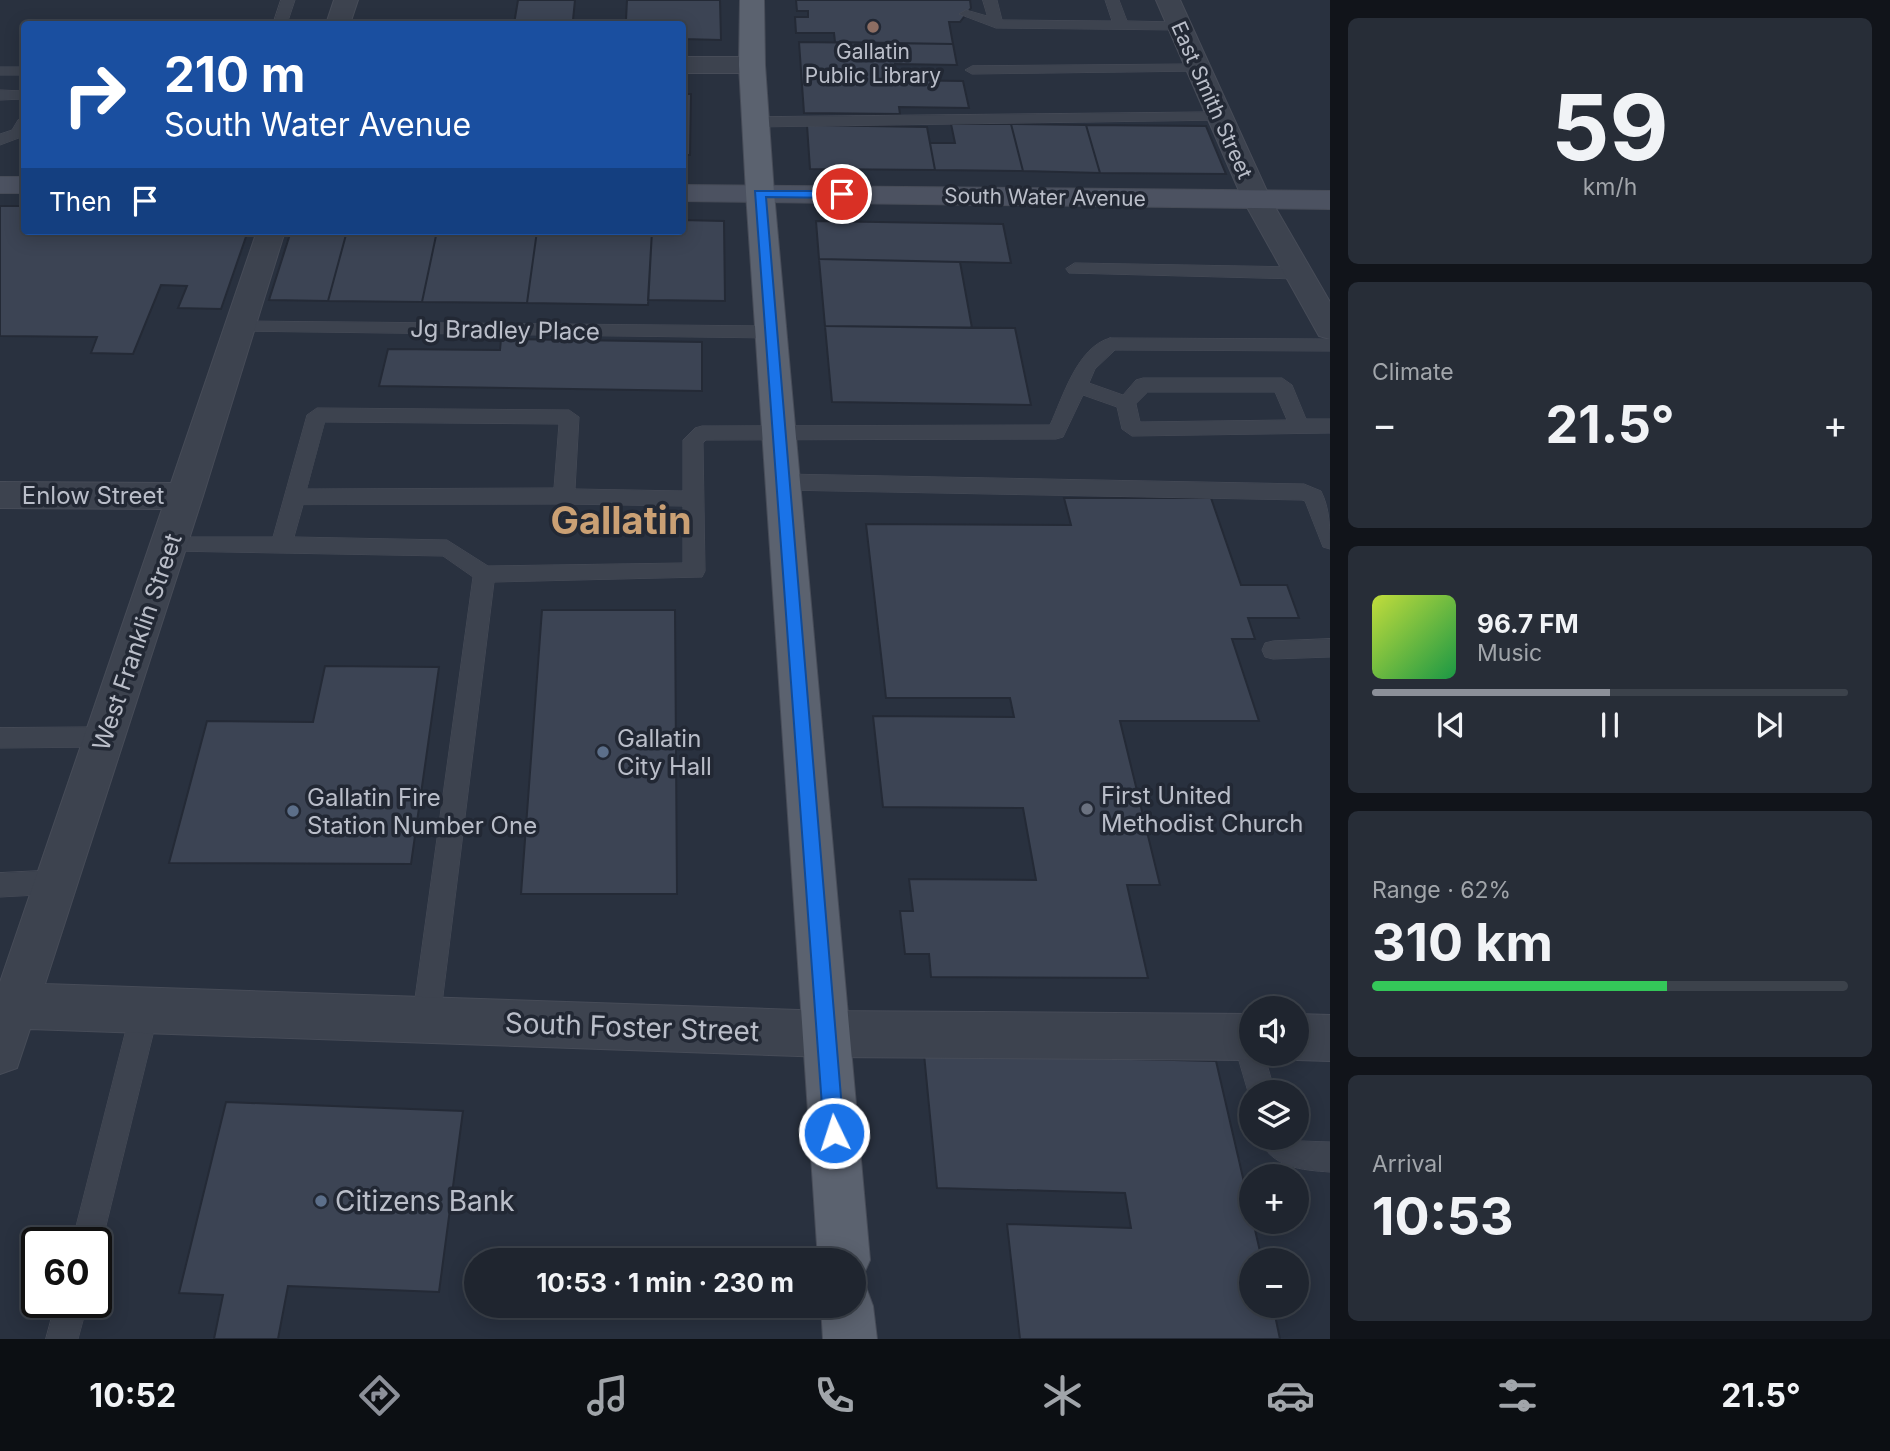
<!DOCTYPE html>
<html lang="en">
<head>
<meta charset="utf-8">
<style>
  :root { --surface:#1f252f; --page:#272d37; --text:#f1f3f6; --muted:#a1a5aa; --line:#3c424b; --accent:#8c9099 }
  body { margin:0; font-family:Inter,sans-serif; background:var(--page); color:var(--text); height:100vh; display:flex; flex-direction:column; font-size:26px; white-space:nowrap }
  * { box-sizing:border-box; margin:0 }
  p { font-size:23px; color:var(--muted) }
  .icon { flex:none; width:38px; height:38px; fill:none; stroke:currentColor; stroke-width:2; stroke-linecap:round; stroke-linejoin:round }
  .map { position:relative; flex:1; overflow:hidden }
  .sheet { display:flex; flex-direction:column; gap:18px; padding:18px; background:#11141a; width:560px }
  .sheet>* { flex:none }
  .top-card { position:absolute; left:21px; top:21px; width:665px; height:214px; border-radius:7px; box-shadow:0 4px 18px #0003,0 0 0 2px var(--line); background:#1a4fa0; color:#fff; overflow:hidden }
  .controls { position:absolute; left:1239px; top:996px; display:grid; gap:14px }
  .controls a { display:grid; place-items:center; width:70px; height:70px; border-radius:50%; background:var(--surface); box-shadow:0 4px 18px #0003,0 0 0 2px var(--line); font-size:35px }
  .speed { position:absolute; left:21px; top:1227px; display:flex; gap:14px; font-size:35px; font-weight:700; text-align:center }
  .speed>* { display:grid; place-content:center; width:91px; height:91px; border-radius:50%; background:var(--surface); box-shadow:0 4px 18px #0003,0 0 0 2px var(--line); line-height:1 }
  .speed .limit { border:4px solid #111; border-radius:10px; background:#fff; color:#111 }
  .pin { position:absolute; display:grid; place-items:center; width:60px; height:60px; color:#fff; margin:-30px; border:4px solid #fff; border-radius:50%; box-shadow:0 2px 7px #0007 }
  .me { position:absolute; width:77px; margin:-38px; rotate:356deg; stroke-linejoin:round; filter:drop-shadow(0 0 5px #0008) }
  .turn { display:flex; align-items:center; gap:24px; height:147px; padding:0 28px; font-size:32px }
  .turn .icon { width:91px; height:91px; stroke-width:2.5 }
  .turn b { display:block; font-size:49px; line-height:60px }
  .then { display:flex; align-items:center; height:66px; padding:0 28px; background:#0003; gap:14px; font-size:26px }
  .big { font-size:52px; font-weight:700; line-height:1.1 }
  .sheet .widget { flex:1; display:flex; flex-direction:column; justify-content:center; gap:10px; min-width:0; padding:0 24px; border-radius:10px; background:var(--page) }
  .sheet .dial { align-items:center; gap:0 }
  .dial b { font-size:91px; line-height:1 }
  .song { display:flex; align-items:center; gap:21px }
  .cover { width:84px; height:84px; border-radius:10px; background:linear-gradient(135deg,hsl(70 70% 55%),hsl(140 70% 35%)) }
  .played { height:7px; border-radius:4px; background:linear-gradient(90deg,var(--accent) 50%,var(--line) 50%) }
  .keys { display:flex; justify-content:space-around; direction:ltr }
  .heat { display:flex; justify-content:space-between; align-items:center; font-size:38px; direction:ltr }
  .charge { height:10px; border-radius:5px; background:linear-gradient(90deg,#34c759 62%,var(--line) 0) }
  .trip { position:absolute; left:464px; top:1248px; width:402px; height:70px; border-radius:35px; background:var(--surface); box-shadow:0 4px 18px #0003,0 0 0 2px var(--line); font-weight:700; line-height:70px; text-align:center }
  .tab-bar { display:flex; height:112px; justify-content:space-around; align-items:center; background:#0c0f13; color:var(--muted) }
  .tab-bar .icon { width:49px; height:49px }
  .tab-bar .on { color:var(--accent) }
  .tab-bar b { font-size:32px; color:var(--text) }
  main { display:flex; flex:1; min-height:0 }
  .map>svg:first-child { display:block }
  .building { fill:#3c4454; stroke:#242a36; stroke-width:2 }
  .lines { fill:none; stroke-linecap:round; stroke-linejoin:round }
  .service-casing { stroke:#474c58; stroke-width:1 }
  .minor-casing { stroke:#474c58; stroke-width:2 }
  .secondary-casing { stroke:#474c58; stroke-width:2 }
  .primary-casing { stroke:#474c58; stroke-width:2 }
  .service { fill:#3d434f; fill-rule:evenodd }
  .minor { fill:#3d434f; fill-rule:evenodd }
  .secondary { fill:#4c5261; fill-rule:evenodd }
  .primary { fill:#5b626f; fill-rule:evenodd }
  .route { fill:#1a73e8; stroke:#114b97; stroke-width:2 }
  .education-dot { fill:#8d6e63; stroke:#222834; stroke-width:2.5 }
  .service-dot { fill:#5c6f8a; stroke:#222834; stroke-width:2.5 }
  .worship-dot { fill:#6b7280; stroke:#222834; stroke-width:2.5 }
  .labels { text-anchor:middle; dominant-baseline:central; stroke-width:7; stroke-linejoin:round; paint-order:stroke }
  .far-poi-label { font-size:21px; fill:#babec9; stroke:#222834 }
  .far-street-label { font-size:21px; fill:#babec9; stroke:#222834 }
  .street-label { font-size:24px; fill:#babec9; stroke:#222834 }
  .poi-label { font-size:24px; fill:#babec9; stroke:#222834; text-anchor:start }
  .near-street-label { font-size:28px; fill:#babec9; stroke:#222834 }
  .near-poi-label { font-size:28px; fill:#babec9; stroke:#222834; text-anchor:start }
  .town-label { font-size:38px; font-weight:bold; fill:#caa074; stroke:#222834 }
</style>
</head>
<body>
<main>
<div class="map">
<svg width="1330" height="1339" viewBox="0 0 1330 1339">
  <rect width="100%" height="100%" fill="#29313f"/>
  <path class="building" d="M518,0H575L573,20H626L627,0H720L721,40L682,39V24H514Z
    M796,0H970L971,8L960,22H949L953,44L835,42L834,33H796L795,17H808V11H797Z
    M799,42L953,44L957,65L895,64L898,80L963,81L969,108L899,107L900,114L804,113Z
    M682,94H691L690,155H682Z
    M951,124H1011L1023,171L935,170L930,143H955Z
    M1011,124L1086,125L1100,173L1023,171Z
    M807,125L927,127L935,170L810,169Z
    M1086,125L1206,126L1226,174L1100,173Z
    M0,206H24V231H248L221,309L178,308L187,286L161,285L133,354L91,353L97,337L0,336Z
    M682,220L724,221L725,301L648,300L652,231H682Z
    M816,221L1003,224L1011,263L819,259Z
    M291,231H347L328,301L269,300Z
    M347,231H437L422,302L328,301Z
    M437,231H537L527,303L422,302Z
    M537,231H652L648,305L527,303Z
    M819,259L960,262L972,328L825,326Z
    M825,326L1015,328L1031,405L832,402Z
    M501,339L702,342V391L379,386L388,349L500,350Z
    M1064,498H1211L1241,585H1287L1299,618H1248L1255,639H1232L1259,721H1120L1160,885H1127L1148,978L931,977L929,954H905L900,911H913L909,879L1036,880L1023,808L883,807L873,716L1014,717L1010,698H886L866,524L1071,525Z
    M542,610H675L677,894H521Z
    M325,666L439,667L411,864L169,863L207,721L313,722Z
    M924,1054L1216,1061L1262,1260H1251V1306H1273L1280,1339H1020L1007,1224L1131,1228L1125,1193L937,1188Z
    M226,1102L463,1111L439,1292L288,1286L278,1339H214L223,1295L179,1293Z"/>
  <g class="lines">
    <g class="service-casing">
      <path id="service" d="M281,0H295L287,24H273Z
        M983,0H997L1002,20L1112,21L1105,0H1119L1127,21L1179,22L1186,26L1179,30L996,28L959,14L966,10L987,16Z
        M1198,64L1203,65V71L972,74L965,70L972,66Z
        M0,67H24V75H0Z
        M0,90L24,91V99L0,100Z
        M1221,112L1229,117L1226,120L755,127L747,122L755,117Z
        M24,118V136L0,145V134L12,130L18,120Z
        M1075,263L1298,267L1307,273L1298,279L1069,273L1066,269Z
        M240,321L771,326L780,332L771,338L234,331L231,327Z
        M1110,338L1330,339V351L1115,350L1095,369L1089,383L1123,395L1136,380L1143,378H1282L1292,385L1306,419H1330V433L1132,436L1122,429L1117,407L1083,395L1063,437L1056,439L706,440L703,443L705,571L702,577L494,582L440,1020L436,1030L426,1034L416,1030L412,1020L473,577L443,556L170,551L163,549L159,543L163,537H273L307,415L317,408L569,410L579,417L575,489L683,491V440L695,428L702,426L1050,425C1063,397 1077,347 1110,338ZM1148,392H1275L1287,420L1140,422L1136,404ZM325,422L559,424L554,488L307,489ZM564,504L683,506V563L488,566L447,540L294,537L303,505Z
        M783,474L1304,484L1321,491C1330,509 1330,528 1330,549L1323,547L1305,501L1302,500L783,490L776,487L773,482L776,477Z
        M1330,639V657L1273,659L1265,657L1262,650L1265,643L1273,641Z
        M105,727L113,730L117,737L113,744L105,747L0,748V728Z
        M56,870L65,874L69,882L65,890L56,894L0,897V873Z
        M145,997L155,1000L159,1010L102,1242L96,1253V1242H72L131,1010L135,1000Z
        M1246,1023L1251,1025V1054H1264L1275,1092H1251V1102L1232,1037L1236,1027Z
        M1259,1138H1296L1301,1141L1330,1142V1172C1302,1170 1271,1168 1259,1138Z
        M56,1302H88L78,1339H46Z"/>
    </g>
    <g class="minor-casing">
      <path id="minor" d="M334,0H358L350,24H326Z
        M1156,0H1180L1271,200L1330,302V339L1319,336L1243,200Z
        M682,57H752L761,60L765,65L761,70L752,73H682Z
        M257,231H285L203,496L45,984L827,1011L1251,1014V1054H1267L1251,1060L827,1057L30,1029L17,1068L0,1074V982L162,509L0,508V482L171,483Z
        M1297,1014L1330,1015V1061L1297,1060L1281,1054H1297Z"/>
    </g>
    <g class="secondary-casing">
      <path id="secondary" d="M0,177H24V193H0Z
        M682,185L1330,191V209L682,201Z"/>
    </g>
    <g class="primary-casing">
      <path id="primary" d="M740,0H764L765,65L774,193L870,1260L862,1278L854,1282V1260H818L746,193L739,65Z
        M854,1283L866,1287L873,1306L877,1339H823L821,1306H854Z"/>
    </g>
    <use href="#service" class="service"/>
    <use href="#minor" class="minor"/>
    <use href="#secondary" class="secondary"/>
    <use href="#primary" class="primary"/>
  </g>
  <path class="route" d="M755,191H842L848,194L842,198L766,197L844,1133L841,1141L834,1144L827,1141L824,1133Z"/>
  <circle class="education-dot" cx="873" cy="27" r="7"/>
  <g class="service-dot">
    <circle cx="603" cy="752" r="7"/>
    <circle cx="293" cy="811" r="7"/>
    <circle cx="321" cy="1201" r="7"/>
  </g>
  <circle class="worship-dot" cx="1087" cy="809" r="7"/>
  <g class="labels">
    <g class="far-poi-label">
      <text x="873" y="51">Gallatin<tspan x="873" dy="24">Public Library</tspan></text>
    </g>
    <g class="far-street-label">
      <text transform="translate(1212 100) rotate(66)">East Smith Street</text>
      <text transform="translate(1045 197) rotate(1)">South Water Avenue</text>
    </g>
    <g class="street-label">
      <text transform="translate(505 330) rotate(1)">Jg Bradley Place</text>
      <text x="93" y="495">Enlow Street</text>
      <text transform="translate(137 642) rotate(-71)">West Franklin Street</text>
    </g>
    <g class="poi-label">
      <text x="617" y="738">Gallatin<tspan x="617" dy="28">City Hall</tspan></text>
      <text x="1101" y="795">First United<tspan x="1101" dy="28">Methodist Church</tspan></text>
      <text x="307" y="797">Gallatin Fire<tspan x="307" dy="28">Station Number One</tspan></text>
    </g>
    <g class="near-street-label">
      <text transform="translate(632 1027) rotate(2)">South Foster Street</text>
    </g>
    <g class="near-poi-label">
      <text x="335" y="1201">Citizens Bank</text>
    </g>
    <g class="town-label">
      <text x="621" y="520">Gallatin</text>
    </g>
  </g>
</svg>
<div class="controls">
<a><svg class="icon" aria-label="sound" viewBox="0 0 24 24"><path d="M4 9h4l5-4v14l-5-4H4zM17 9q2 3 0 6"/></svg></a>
<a><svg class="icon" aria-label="layers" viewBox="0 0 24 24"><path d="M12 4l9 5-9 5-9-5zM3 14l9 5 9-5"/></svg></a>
<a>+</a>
<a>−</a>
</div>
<div class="speed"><div class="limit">60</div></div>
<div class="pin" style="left:842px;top:194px;background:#d93025"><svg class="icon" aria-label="arrive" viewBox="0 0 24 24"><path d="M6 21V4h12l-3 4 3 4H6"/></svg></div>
<svg class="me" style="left:834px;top:1133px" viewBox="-20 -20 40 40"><circle r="17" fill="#1a73e8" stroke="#fff" stroke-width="3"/><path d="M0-11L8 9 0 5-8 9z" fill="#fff"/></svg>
<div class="trip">10:53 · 1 min · 230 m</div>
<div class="top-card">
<div class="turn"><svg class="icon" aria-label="right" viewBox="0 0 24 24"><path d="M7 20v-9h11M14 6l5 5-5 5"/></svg><div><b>210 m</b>South Water Avenue</div></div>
<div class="then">Then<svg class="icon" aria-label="arrive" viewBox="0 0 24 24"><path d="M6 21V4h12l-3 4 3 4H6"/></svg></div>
</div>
</div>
<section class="sheet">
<div class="widget dial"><b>59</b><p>km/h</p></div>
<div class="widget"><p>Climate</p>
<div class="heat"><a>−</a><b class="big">21.5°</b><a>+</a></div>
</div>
<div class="widget">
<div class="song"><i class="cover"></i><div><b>96.7 FM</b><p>Music</p></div></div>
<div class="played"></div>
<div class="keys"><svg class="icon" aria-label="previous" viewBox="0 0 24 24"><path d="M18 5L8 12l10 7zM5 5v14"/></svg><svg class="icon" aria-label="pause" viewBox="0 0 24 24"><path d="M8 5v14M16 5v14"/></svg><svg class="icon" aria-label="next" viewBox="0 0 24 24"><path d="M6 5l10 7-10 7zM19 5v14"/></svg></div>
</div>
<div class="widget"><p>Range · 62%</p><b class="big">310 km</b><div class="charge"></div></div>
<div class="widget"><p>Arrival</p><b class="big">10:53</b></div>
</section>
</main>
<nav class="tab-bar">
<b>10:52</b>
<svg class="icon on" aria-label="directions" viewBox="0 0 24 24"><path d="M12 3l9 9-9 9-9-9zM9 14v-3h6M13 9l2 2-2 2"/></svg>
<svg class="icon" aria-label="music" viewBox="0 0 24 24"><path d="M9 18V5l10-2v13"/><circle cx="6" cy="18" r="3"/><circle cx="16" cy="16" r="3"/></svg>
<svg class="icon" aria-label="phone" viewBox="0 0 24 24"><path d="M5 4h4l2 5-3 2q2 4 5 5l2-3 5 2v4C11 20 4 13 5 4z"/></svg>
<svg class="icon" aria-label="climate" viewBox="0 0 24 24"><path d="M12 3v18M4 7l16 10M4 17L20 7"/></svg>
<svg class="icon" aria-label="car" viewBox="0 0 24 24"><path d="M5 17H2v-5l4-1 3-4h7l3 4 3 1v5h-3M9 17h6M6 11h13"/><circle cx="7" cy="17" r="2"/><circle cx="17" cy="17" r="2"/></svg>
<svg class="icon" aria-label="filters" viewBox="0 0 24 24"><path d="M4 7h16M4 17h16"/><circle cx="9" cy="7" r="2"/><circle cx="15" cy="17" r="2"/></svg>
<b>21.5°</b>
</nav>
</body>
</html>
